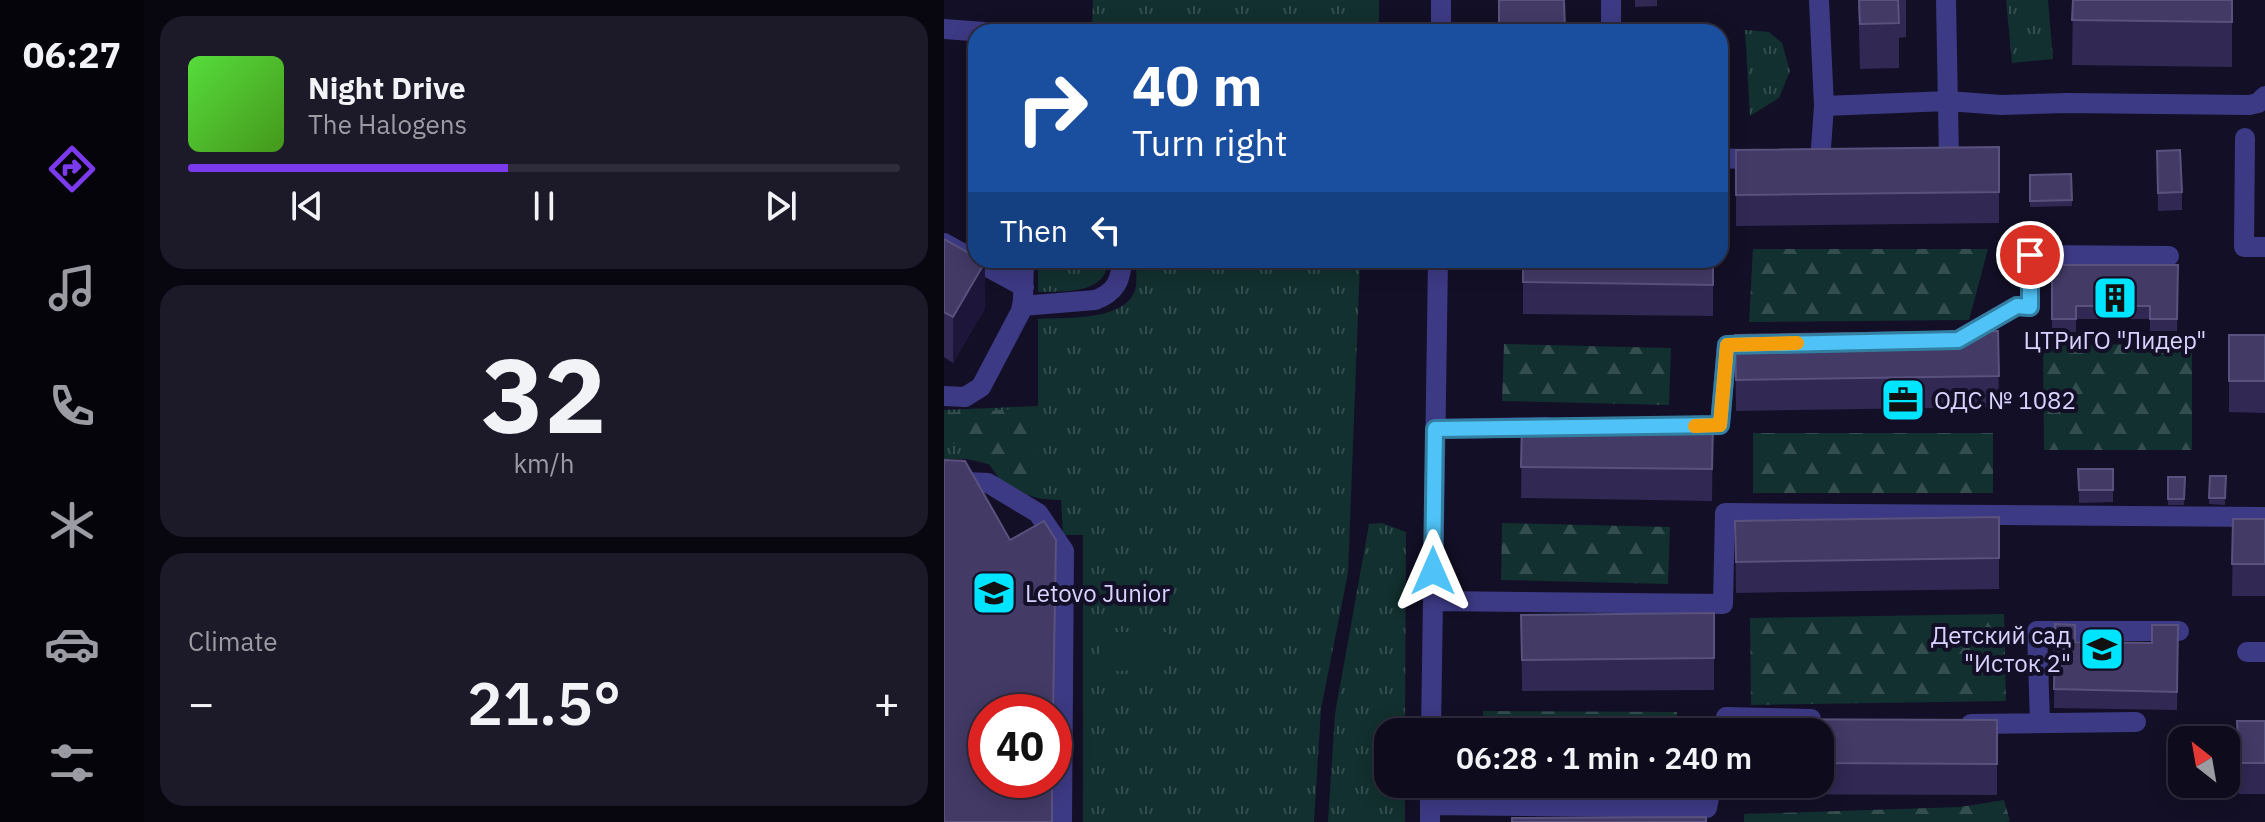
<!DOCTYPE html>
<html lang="en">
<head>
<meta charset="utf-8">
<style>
  :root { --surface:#0e0b1c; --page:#1c1929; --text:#f1f3f6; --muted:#9b9ba3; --line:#2e2b3b; --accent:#7c3aed }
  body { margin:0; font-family:"IBM Plex Sans",sans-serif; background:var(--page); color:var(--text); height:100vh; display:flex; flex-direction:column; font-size:30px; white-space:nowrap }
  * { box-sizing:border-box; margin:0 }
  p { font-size:26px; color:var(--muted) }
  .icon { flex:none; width:44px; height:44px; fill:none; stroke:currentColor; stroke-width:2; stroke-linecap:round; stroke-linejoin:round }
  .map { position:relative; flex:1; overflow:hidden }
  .details { display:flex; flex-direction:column; gap:16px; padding:16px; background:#08060f; width:800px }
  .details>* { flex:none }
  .top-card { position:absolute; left:24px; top:24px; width:760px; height:244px; border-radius:24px; box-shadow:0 4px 20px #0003,0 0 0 2px var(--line); background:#1a4fa0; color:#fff; overflow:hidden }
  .needle { width:52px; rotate:329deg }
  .fabs { position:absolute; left:1224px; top:726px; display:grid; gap:16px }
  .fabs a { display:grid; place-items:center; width:72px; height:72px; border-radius:16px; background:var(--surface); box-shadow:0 4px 20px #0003,0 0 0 2px var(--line); font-size:40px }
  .speed { position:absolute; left:24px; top:694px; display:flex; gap:16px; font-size:40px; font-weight:700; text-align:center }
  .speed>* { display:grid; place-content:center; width:104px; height:104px; border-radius:50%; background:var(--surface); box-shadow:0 4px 20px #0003,0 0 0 2px var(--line); line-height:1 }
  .speed .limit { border:12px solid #d22; background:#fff; color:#111 }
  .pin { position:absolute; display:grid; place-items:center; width:68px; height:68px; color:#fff; margin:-34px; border:4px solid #fff; border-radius:50%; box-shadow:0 2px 8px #0007 }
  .me { position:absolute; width:88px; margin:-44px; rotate:0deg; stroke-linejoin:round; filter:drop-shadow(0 0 6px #0008) }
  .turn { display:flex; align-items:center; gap:28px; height:168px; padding:0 32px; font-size:36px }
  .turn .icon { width:104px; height:104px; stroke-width:2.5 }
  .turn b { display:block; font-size:56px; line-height:68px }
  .then { display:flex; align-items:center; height:76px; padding:0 32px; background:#0003; gap:16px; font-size:30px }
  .big { font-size:60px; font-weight:600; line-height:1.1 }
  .details .card { flex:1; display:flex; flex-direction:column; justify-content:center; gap:12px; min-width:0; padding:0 28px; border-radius:24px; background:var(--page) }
  .details .dial { align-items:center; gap:0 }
  .dial b { font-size:104px; line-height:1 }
  .song { display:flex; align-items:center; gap:24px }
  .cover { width:96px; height:96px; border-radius:12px; background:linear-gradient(135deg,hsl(110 70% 55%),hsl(100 70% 35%)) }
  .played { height:8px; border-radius:4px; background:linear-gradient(90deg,var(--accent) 45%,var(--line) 45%) }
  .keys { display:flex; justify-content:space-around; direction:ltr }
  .heat { display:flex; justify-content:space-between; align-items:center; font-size:44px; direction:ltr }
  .trip { position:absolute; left:430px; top:718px; width:460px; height:80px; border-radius:24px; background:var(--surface); box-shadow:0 4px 20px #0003,0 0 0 2px var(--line); font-weight:600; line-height:80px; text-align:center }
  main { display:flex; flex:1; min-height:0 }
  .dock { display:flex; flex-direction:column; width:144px; justify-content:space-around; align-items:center; background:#06040b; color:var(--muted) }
  .dock .icon { width:56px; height:56px }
  .dock .on { color:var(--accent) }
  .dock b { font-size:36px; color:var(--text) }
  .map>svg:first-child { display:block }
  .grass { fill:url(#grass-tufts) }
  .forest { fill:url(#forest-firs) }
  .pitch { fill:#12302f }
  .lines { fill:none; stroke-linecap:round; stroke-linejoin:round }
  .minor { stroke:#3d3a85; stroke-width:20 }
  .wall { fill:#312854 }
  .shaded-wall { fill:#1d163a }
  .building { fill:#433a66; stroke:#5a527e; stroke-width:2 }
  .route-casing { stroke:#337fa1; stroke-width:20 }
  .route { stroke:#4fc3f7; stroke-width:14 }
  .slow { stroke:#f59e0b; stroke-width:14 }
  .labels { text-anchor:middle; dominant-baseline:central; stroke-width:8; stroke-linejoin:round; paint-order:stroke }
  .poi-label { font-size:24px; fill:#d9d4ff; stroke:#130f26; text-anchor:start }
</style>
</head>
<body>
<main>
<nav class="dock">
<b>06:27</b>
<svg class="icon on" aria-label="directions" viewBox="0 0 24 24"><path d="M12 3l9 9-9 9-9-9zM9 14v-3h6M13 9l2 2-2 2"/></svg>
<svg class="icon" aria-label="music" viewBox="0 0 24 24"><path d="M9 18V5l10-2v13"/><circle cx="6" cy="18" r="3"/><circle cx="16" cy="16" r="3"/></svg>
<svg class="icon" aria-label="phone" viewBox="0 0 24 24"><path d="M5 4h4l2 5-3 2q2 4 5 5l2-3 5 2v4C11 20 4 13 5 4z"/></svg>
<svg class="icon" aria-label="climate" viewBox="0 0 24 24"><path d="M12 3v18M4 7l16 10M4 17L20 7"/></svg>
<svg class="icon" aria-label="car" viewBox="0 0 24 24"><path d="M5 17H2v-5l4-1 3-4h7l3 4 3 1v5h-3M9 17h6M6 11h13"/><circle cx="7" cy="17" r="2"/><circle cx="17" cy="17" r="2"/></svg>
<svg class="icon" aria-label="filters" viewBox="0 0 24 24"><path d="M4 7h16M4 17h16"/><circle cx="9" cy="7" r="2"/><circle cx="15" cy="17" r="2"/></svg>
</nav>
<section class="details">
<div class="card">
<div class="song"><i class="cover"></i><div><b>Night Drive</b><p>The Halogens</p></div></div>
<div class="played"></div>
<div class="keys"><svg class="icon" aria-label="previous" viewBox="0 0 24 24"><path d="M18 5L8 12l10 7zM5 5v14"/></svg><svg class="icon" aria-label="pause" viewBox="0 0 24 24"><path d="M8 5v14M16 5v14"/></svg><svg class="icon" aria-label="next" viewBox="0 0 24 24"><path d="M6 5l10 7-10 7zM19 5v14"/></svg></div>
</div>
<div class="card dial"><b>32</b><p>km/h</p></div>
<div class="card"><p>Climate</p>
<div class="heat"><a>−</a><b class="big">21.5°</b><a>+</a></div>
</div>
</section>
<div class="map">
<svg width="1321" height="822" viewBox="0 0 1321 822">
  <defs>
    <pattern id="grass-tufts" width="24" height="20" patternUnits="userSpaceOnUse" patternTransform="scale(2)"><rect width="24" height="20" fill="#12302f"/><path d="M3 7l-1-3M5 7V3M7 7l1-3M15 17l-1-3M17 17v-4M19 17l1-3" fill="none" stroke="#344d4e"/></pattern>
    <pattern id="forest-firs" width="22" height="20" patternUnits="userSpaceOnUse" patternTransform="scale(2)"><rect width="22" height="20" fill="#12302f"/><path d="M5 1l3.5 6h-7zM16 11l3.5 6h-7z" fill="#344d4e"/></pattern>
  </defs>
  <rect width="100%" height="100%" fill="#130f26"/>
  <path class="grass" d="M149,0H435V32H93V24L148,27Z
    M1062,0H1104L1109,59L1068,63Z
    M801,30L825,32L838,43L846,71L835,98L806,116Z
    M94,260H164C163,295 120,291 94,292Z
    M192,260H419L416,263L404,573L377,709L370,822H139V535H119L117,500C85,500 75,493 57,467L23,459H0V410L94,406V319C122,317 186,322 192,286C193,278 192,268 192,260Z
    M438,523L462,532L461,732H444V784H461V822H384L391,714L425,524Z"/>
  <path class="forest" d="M809,249H1044L1025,320L805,322Z
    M560,344L727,348L725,405L558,401Z
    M1248,344V450H1100L1099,345Z
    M90,408L92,466L84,497L62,489L31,443L0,444V413Z
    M809,433H1049V493H809Z
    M558,523L726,527L724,584L557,580Z
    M1060,614L1062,701L807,705L806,618Z
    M539,711L733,712V732H539Z
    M539,784H733V795L539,794Z
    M1060,800L1066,821L1062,822H800V814L1016,807Z"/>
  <path class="pitch" d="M157,632H225V670L157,671Z"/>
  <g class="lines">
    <path class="minor" d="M667,0V32
      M0,29L40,32
      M497,32V0
      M880,106L1004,101L1057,105L1124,103L1305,105L1314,103L1321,96
      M1301,138L1300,247H1321
      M776,158L816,160
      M992,160L1005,159L1002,0
      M864,162H876L880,106L875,0
      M0,243L80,287
      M78,306L151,300C171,293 177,281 178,260
      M1006,340H1014L1073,306L1086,307V255L1225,256
      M0,396L21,397L37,387L77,311L79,300L80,260
      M743,426L776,425L783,345L818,344
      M491,429L603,427
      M0,481L44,483L94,513L120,551L118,822
      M489,601L779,604L781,513L1321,517
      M1303,652H1321
      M1096,722L1093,631H1235
      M1027,724L1192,722
      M487,732L494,260
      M779,732L782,717L867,719
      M486,805L763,808L768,784
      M486,822V784"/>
  </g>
  <path class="wall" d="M691,0H713V6L691,7Z
    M914,0H962V37L955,38V68L916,69Z
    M1129,0H1288V67L1128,65Z
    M1055,147V223L792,226V150Z
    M1213,151L1238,192V210L1214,211Z
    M1127,174L1128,206L1086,207V175Z
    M0,239L41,308L9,363L0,357Z
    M579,260H769V316L579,314Z
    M1108,265H1234L1233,331H1206V319H1132V332H1108Z
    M1054,331L1055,407L792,411L791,335Z
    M1285,335H1321V413L1285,412Z
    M578,420L769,422L768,501L577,498Z
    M1134,469H1169V502L1135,503Z
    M1266,476H1282L1281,505L1265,504Z
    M1224,477H1241L1240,505H1224Z
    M1055,517V589L792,593L791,521Z
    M1289,519H1321V596H1288Z
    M770,613V690L578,691L577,615Z
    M1111,624L1131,642L1208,643L1234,625L1233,710L1110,708Z
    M1053,720V795L791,794V784H876V732Z
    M1293,721H1321V794H1295Z"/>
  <path class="shaded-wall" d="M41,262V308L9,363V317Z"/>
  <path class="building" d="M555,0H620L621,32H555Z
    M915,0H954L955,23L916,24Z
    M1129,0H1288V22L1128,20Z
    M688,26H708V32H688Z
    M1055,147V192L792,195V150Z
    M1236,150L1238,192L1214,193L1213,151Z
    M1127,174L1128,200L1086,201V175Z
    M0,239L32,257V260H37L41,262L9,317L0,312Z
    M579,260H769V285L579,282Z
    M1108,265H1234L1233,319H1206V306H1132V319H1108Z
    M1054,331L1055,376L792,380L791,335Z
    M1285,335H1321V381H1285Z
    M578,420L769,422L768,469L577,467Z
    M0,460L21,461L66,540L100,521L112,540L109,712H42V780H108V822H0Z
    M1134,469H1169V490H1135Z
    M1266,476H1282L1281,498H1265Z
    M1224,477H1241L1240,499H1224Z
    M1055,517V558L792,562L791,521Z
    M1289,519H1321V564H1288Z
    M770,613V658L578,660L577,615Z
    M1111,624L1131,625V642L1208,643V625H1234L1233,692L1110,689Z
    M791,719L1053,720V764L876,763V732H791Z
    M1293,721H1321V763H1295Z
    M762,817V822H568V818Z"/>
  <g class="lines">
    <g class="route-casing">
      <path id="route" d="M489,571L491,429L776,425L783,345L1014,340L1073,306L1086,307V255"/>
    </g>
    <use href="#route" class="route"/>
    <path class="slow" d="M751,426L776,425L783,345L853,343"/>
  </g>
  <defs>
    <g id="building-square" transform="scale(2.3)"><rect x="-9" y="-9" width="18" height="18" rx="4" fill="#00e5ff" stroke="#130f26"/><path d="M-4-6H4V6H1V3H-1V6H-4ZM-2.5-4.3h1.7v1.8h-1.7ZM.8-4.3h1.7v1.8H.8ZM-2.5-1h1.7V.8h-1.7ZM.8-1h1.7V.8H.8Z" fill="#111"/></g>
    <g id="office-square" transform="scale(2.3)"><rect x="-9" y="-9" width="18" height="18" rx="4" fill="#00e5ff" stroke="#130f26"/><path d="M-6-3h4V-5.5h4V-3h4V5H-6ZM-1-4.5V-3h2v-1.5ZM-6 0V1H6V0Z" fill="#111"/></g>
    <g id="school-square" transform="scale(2.3)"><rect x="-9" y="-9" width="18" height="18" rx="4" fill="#00e5ff" stroke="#130f26"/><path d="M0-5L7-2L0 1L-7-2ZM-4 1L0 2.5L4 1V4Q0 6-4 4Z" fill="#111"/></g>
  </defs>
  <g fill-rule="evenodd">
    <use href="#building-square" x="1171" y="298"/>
    <use href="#office-square" x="959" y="400"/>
    <use href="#school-square" x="50" y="593"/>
    <use href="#school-square" x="1158" y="649"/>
  </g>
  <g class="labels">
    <g class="poi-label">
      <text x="1171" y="340" text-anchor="middle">ЦТРиГО "Лидер"</text>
      <text x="990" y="400">ОДС № 1082</text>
      <text x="81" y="593">Letovo Junior</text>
      <text x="1127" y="635" text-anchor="end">Детский сад<tspan x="1127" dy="28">"Исток 2"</tspan></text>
    </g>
  </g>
</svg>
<div class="fabs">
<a><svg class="needle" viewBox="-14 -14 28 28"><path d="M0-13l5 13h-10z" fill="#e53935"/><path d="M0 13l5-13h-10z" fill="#9b9ba3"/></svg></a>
</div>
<div class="speed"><div class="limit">40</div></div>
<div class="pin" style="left:1086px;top:255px;background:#d93025"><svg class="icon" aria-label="arrive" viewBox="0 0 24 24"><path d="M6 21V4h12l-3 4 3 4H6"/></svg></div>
<svg class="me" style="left:489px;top:571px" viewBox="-20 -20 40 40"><path d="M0-17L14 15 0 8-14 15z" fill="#4fc3f7" stroke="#fff" stroke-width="4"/></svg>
<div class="trip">06:28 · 1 min · 240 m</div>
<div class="top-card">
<div class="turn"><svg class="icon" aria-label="right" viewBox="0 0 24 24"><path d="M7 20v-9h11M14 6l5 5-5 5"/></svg><div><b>40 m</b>Turn right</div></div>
<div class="then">Then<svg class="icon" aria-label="left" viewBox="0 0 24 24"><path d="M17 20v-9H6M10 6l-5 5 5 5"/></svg></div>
</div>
</div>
</main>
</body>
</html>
